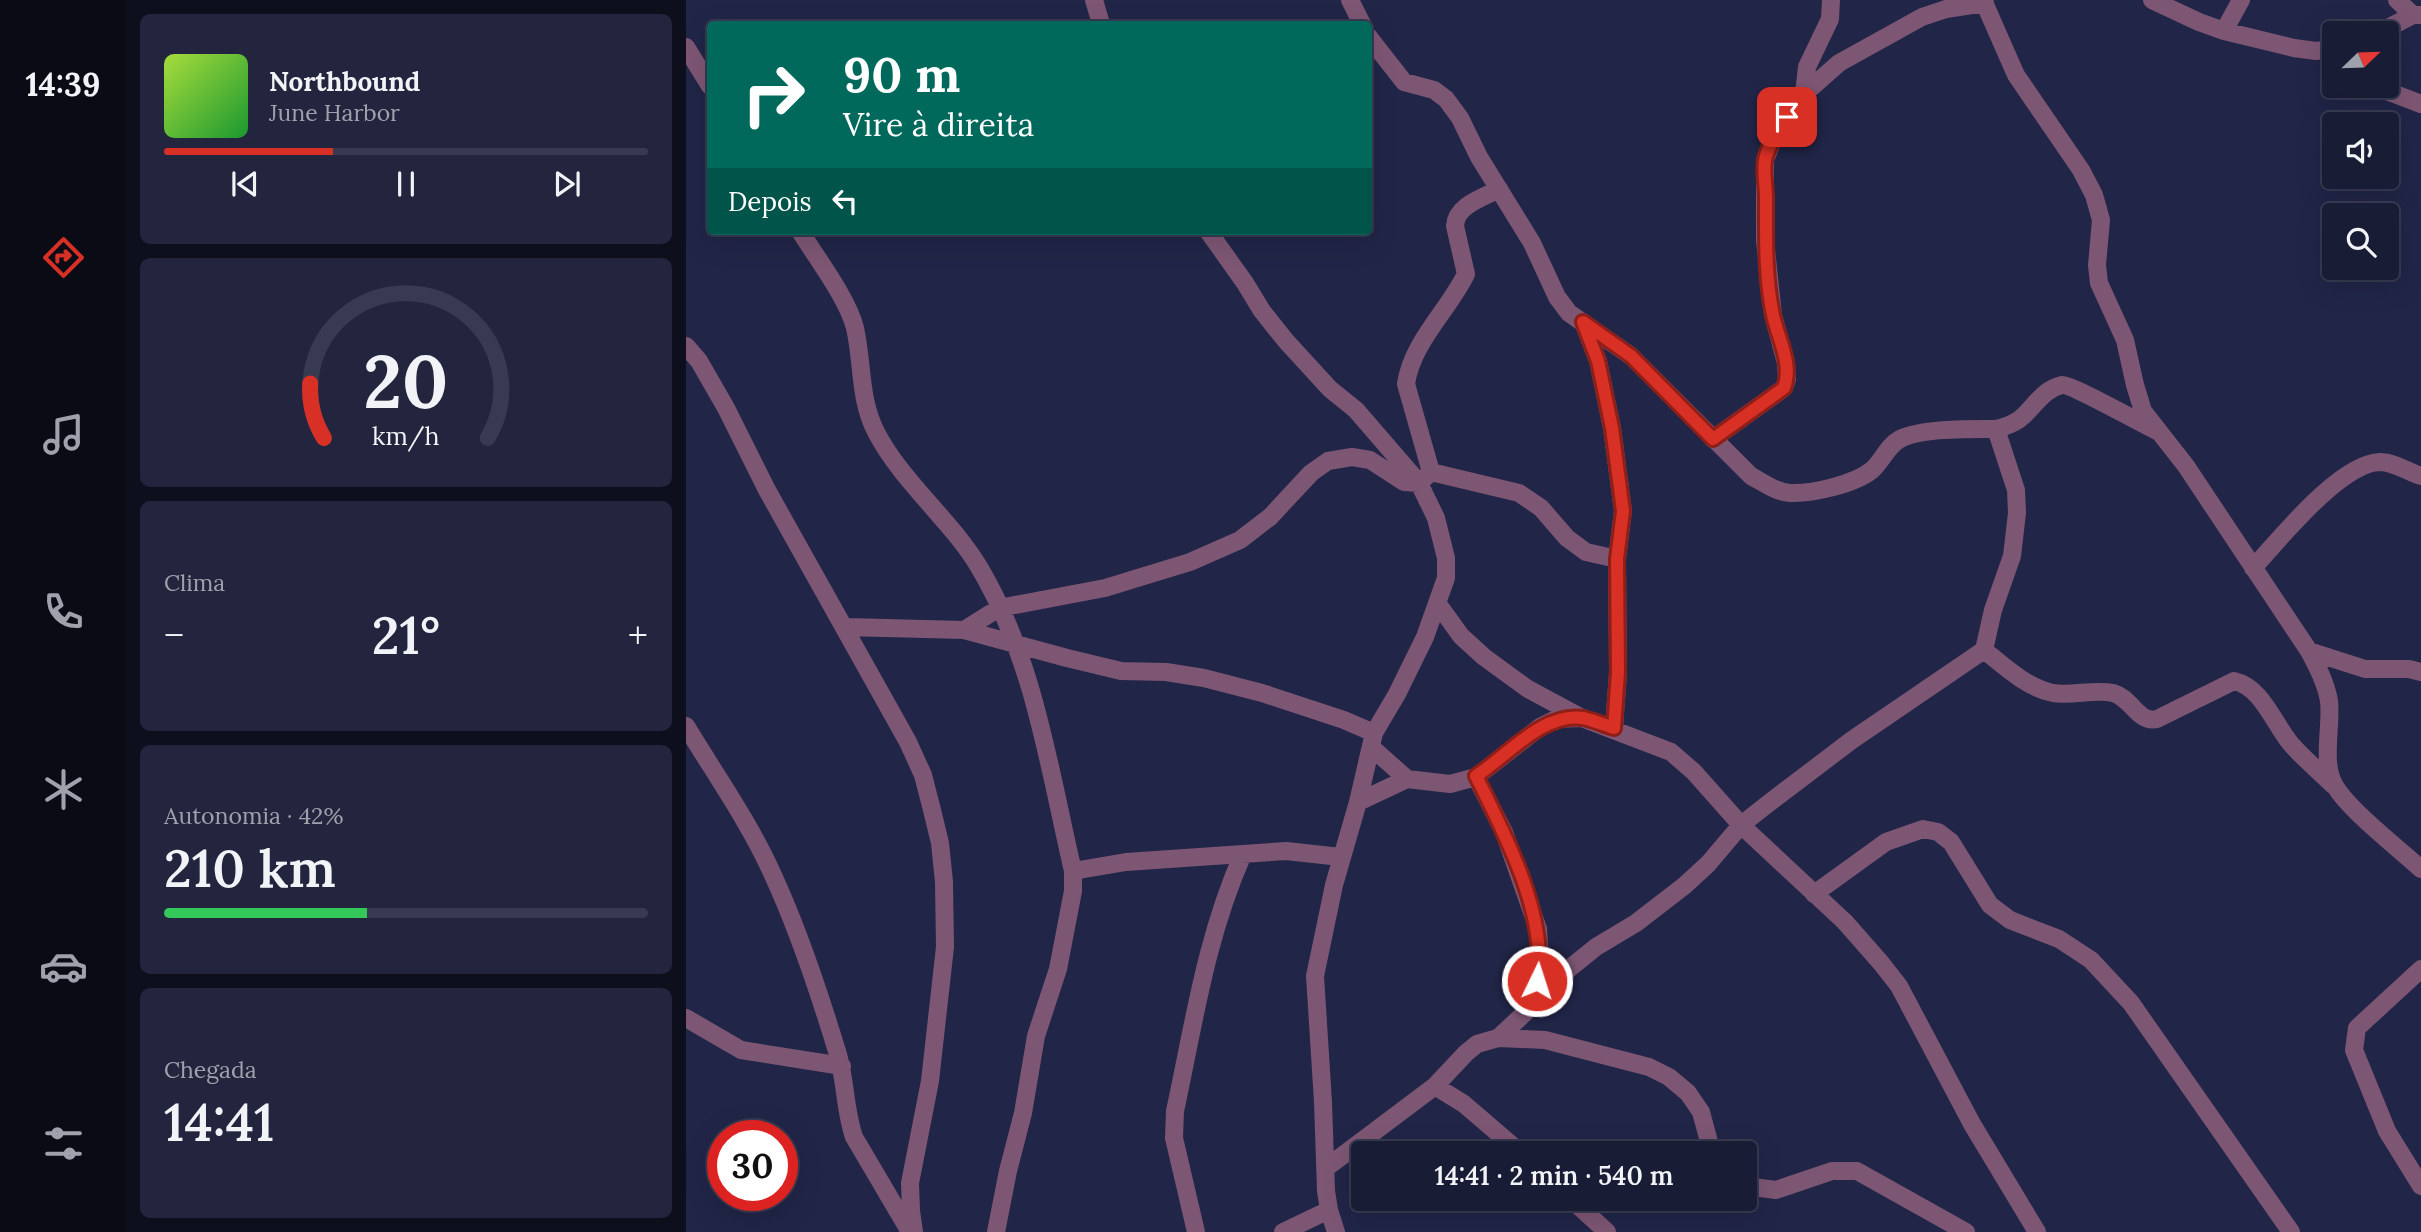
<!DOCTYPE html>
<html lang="pt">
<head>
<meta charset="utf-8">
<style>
  :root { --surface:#191c35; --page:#22253d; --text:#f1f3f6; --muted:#9fa1ad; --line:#373a50; --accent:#d93025 }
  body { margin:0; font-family:Lora,serif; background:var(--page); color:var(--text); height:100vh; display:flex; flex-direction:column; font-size:26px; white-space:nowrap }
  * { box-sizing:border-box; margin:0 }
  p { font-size:23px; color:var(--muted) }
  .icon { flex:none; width:38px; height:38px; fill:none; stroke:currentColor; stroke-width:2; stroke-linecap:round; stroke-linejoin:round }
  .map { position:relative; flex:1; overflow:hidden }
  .sheet { display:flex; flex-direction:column; gap:14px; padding:14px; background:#0e0f1d; width:560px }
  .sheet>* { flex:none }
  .banner { position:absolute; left:21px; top:21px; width:665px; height:214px; border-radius:7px; box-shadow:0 7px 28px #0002,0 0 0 2px var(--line); background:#00695c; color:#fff; overflow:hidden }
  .needle { width:46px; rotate:67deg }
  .buttons { position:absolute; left:1636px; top:21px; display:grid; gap:14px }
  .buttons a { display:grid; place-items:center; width:77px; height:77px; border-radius:7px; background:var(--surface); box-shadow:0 7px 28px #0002,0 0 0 2px var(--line); font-size:35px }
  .speed { position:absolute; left:21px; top:1120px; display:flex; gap:14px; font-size:35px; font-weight:700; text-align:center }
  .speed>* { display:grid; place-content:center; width:91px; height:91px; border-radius:50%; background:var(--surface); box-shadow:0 7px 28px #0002,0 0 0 2px var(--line); line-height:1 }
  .speed .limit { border:10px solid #d22; background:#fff; color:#111 }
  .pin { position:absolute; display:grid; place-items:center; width:60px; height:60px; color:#fff; margin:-30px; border-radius:14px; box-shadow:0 4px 10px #0006 }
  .me { position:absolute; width:77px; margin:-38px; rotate:4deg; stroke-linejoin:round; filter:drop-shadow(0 0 5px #0008) }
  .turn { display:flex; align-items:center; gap:24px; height:147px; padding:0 21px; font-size:32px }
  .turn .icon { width:91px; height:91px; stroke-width:2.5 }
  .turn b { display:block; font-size:49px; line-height:60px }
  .then { display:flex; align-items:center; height:66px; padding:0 21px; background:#0003; gap:14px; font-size:26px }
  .big { font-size:52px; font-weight:600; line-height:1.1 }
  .sheet .card { flex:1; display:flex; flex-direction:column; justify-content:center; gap:10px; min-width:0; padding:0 24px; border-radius:10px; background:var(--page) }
  .sheet .dial { align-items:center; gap:0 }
  .dial svg { height:182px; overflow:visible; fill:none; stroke:var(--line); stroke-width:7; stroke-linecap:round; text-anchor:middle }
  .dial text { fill:var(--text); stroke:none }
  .song { display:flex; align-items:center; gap:21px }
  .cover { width:84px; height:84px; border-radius:10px; background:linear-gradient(135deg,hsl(80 70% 55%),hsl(130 70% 35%)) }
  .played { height:7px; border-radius:4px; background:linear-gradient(90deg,var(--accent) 35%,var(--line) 35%) }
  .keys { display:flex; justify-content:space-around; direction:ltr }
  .heat { display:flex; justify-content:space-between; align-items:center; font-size:38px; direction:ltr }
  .charge { height:10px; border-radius:5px; background:linear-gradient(90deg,#34c759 42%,var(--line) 0) }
  .trip { position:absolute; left:665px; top:1141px; width:406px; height:70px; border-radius:7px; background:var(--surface); box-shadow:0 7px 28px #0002,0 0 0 2px var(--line); font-weight:600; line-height:70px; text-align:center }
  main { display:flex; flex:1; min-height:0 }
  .dock { display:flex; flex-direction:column; width:126px; justify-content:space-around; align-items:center; background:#0a0b15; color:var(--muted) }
  .dock .icon { width:49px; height:49px }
  .dock .on { color:var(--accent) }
  .dock b { font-size:32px; color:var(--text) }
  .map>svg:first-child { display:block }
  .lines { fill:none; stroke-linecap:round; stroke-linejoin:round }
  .minor { stroke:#7d5674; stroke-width:18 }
  .route-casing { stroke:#8d1f18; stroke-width:18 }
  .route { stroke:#d93025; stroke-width:12 }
</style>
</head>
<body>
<main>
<nav class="dock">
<b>14:39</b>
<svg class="icon on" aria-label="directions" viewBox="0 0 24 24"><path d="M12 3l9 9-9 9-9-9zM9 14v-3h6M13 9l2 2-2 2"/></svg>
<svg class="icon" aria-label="music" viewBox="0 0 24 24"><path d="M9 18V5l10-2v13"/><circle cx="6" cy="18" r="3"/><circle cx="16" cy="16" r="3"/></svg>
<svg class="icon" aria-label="phone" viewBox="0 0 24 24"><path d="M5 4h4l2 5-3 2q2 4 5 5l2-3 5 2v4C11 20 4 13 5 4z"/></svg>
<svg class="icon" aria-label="climate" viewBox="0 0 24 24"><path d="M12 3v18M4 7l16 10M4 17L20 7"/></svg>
<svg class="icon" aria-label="car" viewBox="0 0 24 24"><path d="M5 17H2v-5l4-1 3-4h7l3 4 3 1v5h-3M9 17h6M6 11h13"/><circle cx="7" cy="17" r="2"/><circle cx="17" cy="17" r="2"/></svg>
<svg class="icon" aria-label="filters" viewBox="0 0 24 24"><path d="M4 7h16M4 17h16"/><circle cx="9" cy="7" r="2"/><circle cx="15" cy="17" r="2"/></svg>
</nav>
<section class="sheet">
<div class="card">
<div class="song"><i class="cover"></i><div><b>Northbound</b><p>June Harbor</p></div></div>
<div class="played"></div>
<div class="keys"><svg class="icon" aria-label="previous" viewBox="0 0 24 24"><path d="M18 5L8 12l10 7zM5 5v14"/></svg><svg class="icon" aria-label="pause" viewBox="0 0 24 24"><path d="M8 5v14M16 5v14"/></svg><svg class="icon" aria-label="next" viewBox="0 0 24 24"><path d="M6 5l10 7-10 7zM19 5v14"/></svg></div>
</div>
<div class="card dial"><svg viewBox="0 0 100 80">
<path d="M14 69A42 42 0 1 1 86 69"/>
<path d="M14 69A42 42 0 0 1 8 45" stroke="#d93025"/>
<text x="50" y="56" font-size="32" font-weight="700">20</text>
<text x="50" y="72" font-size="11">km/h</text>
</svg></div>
<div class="card"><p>Clima</p>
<div class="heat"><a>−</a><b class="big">21°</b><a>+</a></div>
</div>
<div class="card"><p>Autonomia · 42%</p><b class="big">210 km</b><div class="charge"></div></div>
<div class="card"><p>Chegada</p><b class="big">14:41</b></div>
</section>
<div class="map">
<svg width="1735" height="1232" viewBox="0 0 1735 1232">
  <rect width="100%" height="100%" fill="#212547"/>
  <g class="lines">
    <path class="minor" d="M408,0L415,24
      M664,0L676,24
      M1297,0L1330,75L1395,170L1408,195L1415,220L1411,265L1413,283L1439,340L1449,385L1457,411L1500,466L1623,651C1631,666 1640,683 1643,701C1646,726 1635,764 1649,786C1663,810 1713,849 1735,869
      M1466,0L1513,22L1538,31L1608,48L1630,51L1648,49
      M1711,0L1727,15
      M1538,31L1555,0
      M1692,33L1727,15H1735
      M682,36L718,82L748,90L760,99L774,118L793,157L846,243L871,297L883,313L945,356L1065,476C1078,483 1090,492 1104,493C1126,494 1169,484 1186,470C1197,460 1201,446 1214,439C1235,428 1286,429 1310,429C1342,421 1339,410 1361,392C1365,389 1371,386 1376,385C1385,384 1458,425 1473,432
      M0,47L24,86
      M1688,86L1735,104
      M1118,94L1121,67L1144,19L1145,0
      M114,231C130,257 162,299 169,328C177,363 173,399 190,432C216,482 264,519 293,567C348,659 363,768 387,871V891L372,969L350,1036L337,1113L322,1171L310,1232
      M522,231L559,283L576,311L600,341L644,389L670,410L733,483L750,518L760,558V578L739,637L711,694L688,733L672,802L648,885L629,976L637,1102L640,1191L643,1210L650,1232
      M897,322L912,361L926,428L937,511L931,559L932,672L928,728
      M0,346L13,361L40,408L81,490L222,742L237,775L246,810L254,843L258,882L259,947L244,1081L224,1183L225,1211L228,1232
      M1027,439L1098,388L1101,379L1100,363L1087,315L1079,240V160L1089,135L1118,94L1153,63L1236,17L1260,9L1299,3
      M745,472L720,384C726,342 762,311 780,274L769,226C770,205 797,198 813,189
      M745,472L833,493L855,508L881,538L900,552L931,559
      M1567,568C1593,540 1654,463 1694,462C1707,462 1723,472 1735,476
      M752,604L775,636L798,657L842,689L896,718L985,752L1008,772L1055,825L1159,922L1195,963L1213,986L1286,1124L1351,1232
      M160,627L278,630L381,658L435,671L480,672L518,678L576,693L658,720L688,733
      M278,630L313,608L419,588L504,562L554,540L584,517L625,473L642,461L666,457L684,460L718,482L733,483L745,472
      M1298,650C1318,666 1341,688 1367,693C1386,696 1408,689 1427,693C1446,698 1451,723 1471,719L1548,681C1576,687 1588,724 1605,744C1618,759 1634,772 1648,786
      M1623,651L1679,669H1723L1735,672
      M0,726C29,774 63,822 86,873C112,929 132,989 150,1048C160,1077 158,1108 168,1137L224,1232
      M685,747L721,779
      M790,777L818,832L852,929L854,964L843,1009L812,1038
      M672,802L721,779L764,784L790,777L854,727L870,719L895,718
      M387,871L440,862L600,851L655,857
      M1128,894L1200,842L1237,829L1252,832L1265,842L1304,905L1324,920L1373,939L1405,960L1445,1003L1605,1232
      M1735,969L1671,1028L1668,1050L1701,1131L1735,1186
      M848,997L910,947L950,923L998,886L1022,864L1055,825L1083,803L1166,740L1298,650L1307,610L1326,556L1331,513L1330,490L1310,429
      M0,1018L55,1050L156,1066
      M749,1086L778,1104L835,1153
      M640,1168L749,1086L780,1053L791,1044L812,1038L859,1040L963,1067L983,1077L1002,1093L1015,1112L1026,1153
      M1059,1186L1090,1190L1146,1171H1171L1280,1232
      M885,1199L921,1232
      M510,1232L488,1138L489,1111C508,1023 520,937 557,854
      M597,1232L643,1210"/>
  </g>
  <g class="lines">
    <g class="route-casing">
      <path id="route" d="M851,981C863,918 818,832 790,776C821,756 857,712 897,718C907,720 918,725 928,728L932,672L931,559L937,511L926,428L912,361L897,322L945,356L1027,439L1098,388C1107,364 1092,339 1087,315C1079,277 1080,237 1080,198C1080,186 1077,172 1079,160C1082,145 1093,130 1101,117"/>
    </g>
    <use href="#route" class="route"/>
  </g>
</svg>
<div class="buttons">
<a><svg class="needle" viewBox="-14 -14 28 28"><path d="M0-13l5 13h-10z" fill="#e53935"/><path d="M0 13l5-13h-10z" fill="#9fa1ad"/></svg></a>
<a><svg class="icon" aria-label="sound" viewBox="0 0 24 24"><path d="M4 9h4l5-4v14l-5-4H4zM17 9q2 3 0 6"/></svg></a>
<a><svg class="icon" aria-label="search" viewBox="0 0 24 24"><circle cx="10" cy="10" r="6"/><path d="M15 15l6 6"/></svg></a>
</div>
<div class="speed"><div class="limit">30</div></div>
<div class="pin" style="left:1101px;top:117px;background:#d93025"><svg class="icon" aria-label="arrive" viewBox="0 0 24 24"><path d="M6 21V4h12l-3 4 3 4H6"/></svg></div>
<svg class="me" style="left:851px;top:981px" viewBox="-20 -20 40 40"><circle r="17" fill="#d93025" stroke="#fff" stroke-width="3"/><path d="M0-11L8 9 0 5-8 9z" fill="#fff"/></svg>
<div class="trip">14:41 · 2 min · 540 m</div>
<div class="banner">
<div class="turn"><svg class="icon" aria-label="right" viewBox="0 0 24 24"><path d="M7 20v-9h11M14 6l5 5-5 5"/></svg><div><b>90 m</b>Vire à direita</div></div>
<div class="then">Depois<svg class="icon" aria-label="left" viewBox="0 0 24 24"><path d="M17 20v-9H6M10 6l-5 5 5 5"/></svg></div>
</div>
</div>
</main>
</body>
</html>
